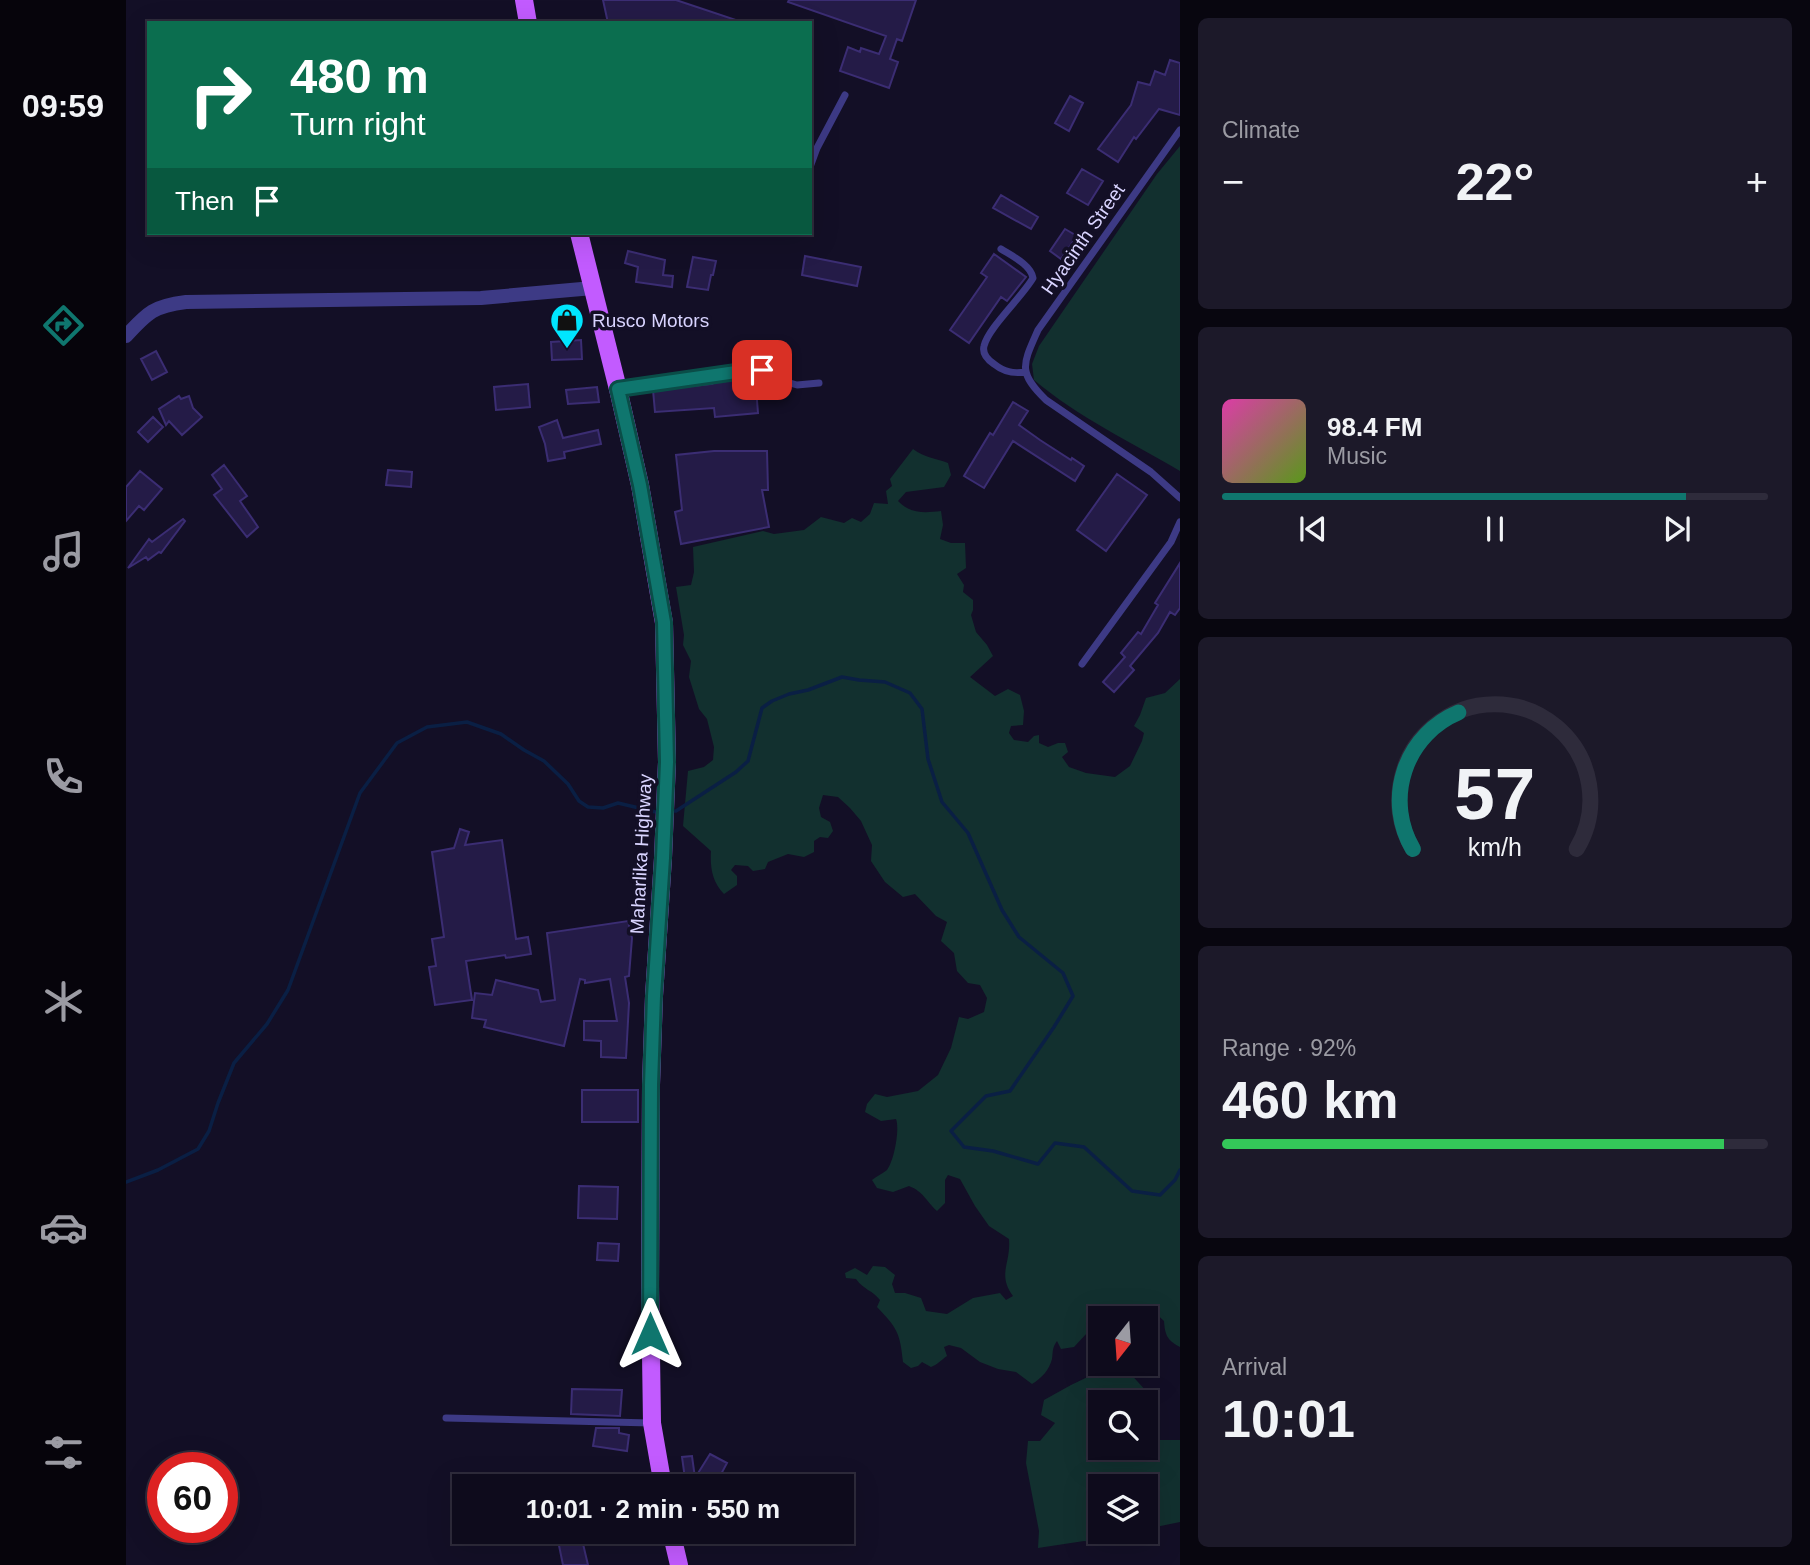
<!DOCTYPE html>
<html lang="en">
<head>
<meta charset="utf-8">
<style>
  :root { --surface:#0e0b1c; --page:#1c1929; --text:#f1f3f6; --muted:#9b9ba3; --line:#2e2b3b; --accent:#0f766e }
  body { margin:0; font-family:Helvetica,sans-serif; background:var(--page); color:var(--text); height:100vh; display:flex; flex-direction:column; font-size:26px; white-space:nowrap }
  * { box-sizing:border-box; margin:0 }
  p { font-size:23px; color:var(--muted) }
  .icon { flex:none; width:38px; height:38px; fill:none; stroke:currentColor; stroke-width:2; stroke-linecap:round; stroke-linejoin:round }
  .map { position:relative; flex:1; overflow:hidden }
  .details { display:flex; flex-direction:column; gap:18px; padding:18px; background:#08060f; width:630px }
  .details>* { flex:none }
  .guide { position:absolute; left:21px; top:21px; width:665px; height:214px; border-radius:0px; box-shadow:0 7px 28px #0002,0 0 0 2px var(--line); background:#0b6e4f; color:#fff; overflow:hidden }
  .needle { width:46px; rotate:197deg }
  .tools { position:absolute; left:962px; top:1306px; display:grid; gap:14px }
  .tools a { display:grid; place-items:center; width:70px; height:70px; border-radius:0px; background:var(--surface); box-shadow:0 7px 28px #0002,0 0 0 2px var(--line); font-size:35px }
  .speed { position:absolute; left:21px; top:1452px; display:flex; gap:14px; font-size:35px; font-weight:700; text-align:center }
  .speed>* { display:grid; place-content:center; width:91px; height:91px; border-radius:50%; background:var(--surface); box-shadow:0 7px 28px #0002,0 0 0 2px var(--line); line-height:1 }
  .speed .limit { border:10px solid #d22; background:#fff; color:#111 }
  .pin { position:absolute; display:grid; place-items:center; width:60px; height:60px; color:#fff; margin:-30px; border-radius:14px; box-shadow:0 4px 10px #0006 }
  .me { position:absolute; width:77px; margin:-38px; rotate:0deg; stroke-linejoin:round; filter:drop-shadow(0 0 5px #0008) }
  .turn { display:flex; align-items:center; gap:24px; height:147px; padding:0 28px; font-size:32px }
  .turn .icon { width:91px; height:91px; stroke-width:2.5 }
  .turn b { display:block; font-size:49px; line-height:60px }
  .then { display:flex; align-items:center; height:66px; padding:0 28px; background:#0003; gap:14px; font-size:26px }
  .big { font-size:52px; font-weight:700; line-height:1.1 }
  .details .card { flex:1; display:flex; flex-direction:column; justify-content:center; gap:10px; min-width:0; padding:0 24px; border-radius:10px; background:var(--page) }
  .details .dial { align-items:center; gap:0 }
  .dial svg { height:182px; overflow:visible; fill:none; stroke:var(--line); stroke-width:7; stroke-linecap:round; text-anchor:middle }
  .dial text { fill:var(--text); stroke:none }
  .song { display:flex; align-items:center; gap:21px }
  .cover { width:84px; height:84px; border-radius:10px; background:linear-gradient(135deg,hsl(320 70% 55%),hsl(90 70% 35%)) }
  .played { height:7px; border-radius:4px; background:linear-gradient(90deg,var(--accent) 85%,var(--line) 85%) }
  .keys { display:flex; justify-content:space-around; direction:ltr }
  .heat { display:flex; justify-content:space-between; align-items:center; font-size:38px; direction:ltr }
  .charge { height:10px; border-radius:5px; background:linear-gradient(90deg,#34c759 92%,var(--line) 0) }
  .trip { position:absolute; left:326px; top:1474px; width:402px; height:70px; border-radius:0px; background:var(--surface); box-shadow:0 7px 28px #0002,0 0 0 2px var(--line); font-weight:700; line-height:70px; text-align:center }
  main { display:flex; flex:1; min-height:0 }
  .dock { display:flex; flex-direction:column; width:126px; justify-content:space-around; align-items:center; background:#06040b; color:var(--muted) }
  .dock .icon { width:49px; height:49px }
  .dock .on { color:var(--accent) }
  .dock b { font-size:32px; color:var(--text) }
  .map>svg:first-child { display:block }
  .green { fill:#12302f }
  .lines { fill:none; stroke-linecap:round; stroke-linejoin:round }
  .stream { stroke:#0a1f44; stroke-width:3.5 }
  .building { fill:#241b47; stroke:#3b2d73; stroke-width:2 }
  .service { stroke:#3d3a85; stroke-width:7 }
  .minor { stroke:#3d3a85; stroke-width:14 }
  .primary { stroke:#c25bff; stroke-width:18 }
  .route-casing { stroke:#0a4d48; stroke-width:18 }
  .route { stroke:#0f766e; stroke-width:12 }
  .labels { text-anchor:middle; dominant-baseline:central; stroke-width:7; stroke-linejoin:round; paint-order:stroke }
  .street-label { font-size:19px; fill:#d9d4ff; stroke:#130f26 }
  .poi-label { font-size:19px; fill:#d9d4ff; stroke:#130f26; text-anchor:start }
</style>
</head>
<body>
<main>
<nav class="dock">
<b>09:59</b>
<svg class="icon on" aria-label="directions" viewBox="0 0 24 24"><path d="M12 3l9 9-9 9-9-9zM9 14v-3h6M13 9l2 2-2 2"/></svg>
<svg class="icon" aria-label="music" viewBox="0 0 24 24"><path d="M9 18V5l10-2v13"/><circle cx="6" cy="18" r="3"/><circle cx="16" cy="16" r="3"/></svg>
<svg class="icon" aria-label="phone" viewBox="0 0 24 24"><path d="M5 4h4l2 5-3 2q2 4 5 5l2-3 5 2v4C11 20 4 13 5 4z"/></svg>
<svg class="icon" aria-label="climate" viewBox="0 0 24 24"><path d="M12 3v18M4 7l16 10M4 17L20 7"/></svg>
<svg class="icon" aria-label="car" viewBox="0 0 24 24"><path d="M5 17H2v-5l4-1 3-4h7l3 4 3 1v5h-3M9 17h6M6 11h13"/><circle cx="7" cy="17" r="2"/><circle cx="17" cy="17" r="2"/></svg>
<svg class="icon" aria-label="filters" viewBox="0 0 24 24"><path d="M4 7h16M4 17h16"/><circle cx="9" cy="7" r="2"/><circle cx="15" cy="17" r="2"/></svg>
</nav>
<div class="map">
<svg width="1054" height="1565" viewBox="0 0 1054 1565">
  <rect width="100%" height="100%" fill="#130f26"/>
  <path class="green" d="M1054,146V471C1005,442 952,417 908,380L906,364L913,346L1031,174Z
    M787,449C799,458 809,458 822,463L825,475L818,487L780,492L772,501C784,514 799,513 815,511L817,525L814,539L825,543H839L840,568L831,574L838,585L837,592L847,600V610L845,615L850,632L861,645L867,656L844,677L869,696L882,689L894,695L898,711L897,725L885,726L883,733L888,740L902,742L908,736L913,735V743L922,747L932,743H939L942,752L936,757L943,767L960,773L989,777L1004,766L1016,741L1018,733L1008,726L1014,715L1020,698L1039,693L1054,679V1347C1041,1340 1039,1335 1038,1321L1022,1306L1001,1305L980,1318H975V1322L961,1333L948,1347L935,1349L931,1341C926,1348 927,1351 926,1359C923,1370 916,1378 906,1384L890,1372L872,1369L854,1362L835,1348L823,1345L818,1347L821,1356C815,1360 811,1365 805,1367L796,1362L792,1366L785,1368L777,1362C774,1332 771,1328 751,1307L754,1300C746,1290 738,1290 730,1279L720,1278L719,1273L729,1268L741,1275L747,1266L759,1267L769,1275L766,1284L769,1293H779L795,1298L800,1311L821,1314L847,1298L874,1293L880,1300L887,1296C871,1274 885,1264 883,1239L863,1226L849,1206L834,1179L822,1175L819,1180V1203L811,1211C799,1200 798,1192 783,1186L767,1192L751,1188L746,1180C750,1177 757,1173 761,1170C768,1161 774,1129 770,1119L755,1121L739,1112L741,1104L749,1094L761,1097L792,1091L812,1075L825,1048L833,1017L842,1019L858,1012L861,998L854,985L842,983L831,971L828,953L815,941L821,922L810,916L789,894L777,897L759,882L745,861L746,845L735,821L724,808L712,797L697,795L693,808L695,817L704,822L707,831L702,838L694,837L688,841V852L678,857L662,854L642,862L639,869L627,871L622,866L609,865L605,870L611,876V885L598,894C586,882 584,867 585,851L557,826L562,771L578,767L587,760L588,747L581,719L573,709L563,677L565,661L557,645L558,635L550,587L565,585L568,572L567,547L637,531L648,534L678,530L695,517L718,523L726,518L735,522L744,514L748,503L762,504L760,491L766,486L764,479Z
    M1001,1370L1022,1393L1019,1402H975V1447H1020V1427L1032,1440H1054V1522L1020,1529V1486H975V1531H1015L986,1545L958,1541L912,1548L913,1531L900,1463L902,1441H914L929,1423L915,1415L918,1400L945,1385L974,1371Z"/>
  <g class="lines">
    <path class="stream" d="M545,811H550L610,772L622,761L636,708L646,701L663,694L682,690L716,677L733,680L759,682L784,693L796,709L802,759L816,802L842,833L876,910L893,937L937,973L947,996L928,1027L884,1091L860,1096L825,1131L838,1147L867,1151L912,1164L929,1143L958,1147L1006,1191L1034,1195L1049,1180L1054,1170
      M0,1182L32,1170L72,1149L83,1131L92,1103L108,1063L141,1024L162,990L234,793L271,743L301,727L341,722L375,734L398,750L418,761L442,784L453,801L462,807L477,808L492,803L534,813"/>
  </g>
  <path class="building" d="M477,0H550L613,21L612,23H482Z
    M663,0H790L776,41L771,39L764,59L772,62L763,88L714,71L722,47L734,52L735,48L753,54L760,36L662,2Z
    M1044,60L1054,63V115L1033,109L1010,139L1008,137L992,162L972,149L1005,105L1012,82L1024,85L1029,71L1039,75Z
    M944,96L957,103L943,131L929,123Z
    M956,169L977,181L962,205L941,193Z
    M875,195L912,217L905,229L867,208Z
    M939,229L951,236L935,259L924,251Z
    M502,251L539,260L537,275L547,276L546,287L510,282L512,267L499,263Z
    M868,254L900,277L881,301L875,297L843,343L824,330L861,277L855,273Z
    M679,256L735,267L731,286L676,275Z
    M567,257L590,261L587,275H585L582,290L561,287Z
    M455,340L456,359L426,360L425,342Z
    M30,351L41,372L26,380L15,359Z
    M629,376L632,413L589,417L588,408L529,412L527,390L586,384L585,382Z
    M402,384L404,407L370,410L368,387Z
    M471,387L473,402L442,404L440,390Z
    M53,396L55,399L63,396L67,408L76,417L56,435L43,421L40,425L33,409Z
    M887,402L902,411L893,425L914,440L945,460L946,458L958,466L949,481L887,441L858,488L838,476L864,433L867,435Z
    M27,417L37,427L22,442L12,432Z
    M431,420L437,438L472,430L475,444L438,452L439,458L422,461L419,444L413,427Z
    M588,451H641L642,490H636L643,527L555,544L549,512L556,510L550,455Z
    M98,465L121,496L114,501L132,527L121,537L88,495L96,489L86,475Z
    M262,470L286,472L285,487L260,485Z
    M14,471L36,489L18,510L13,506L0,521V487Z
    M991,474L1021,495L980,551L951,530Z
    M57,519L59,521L35,553L33,552L22,560L20,557L2,568L23,539L26,542Z
    M1054,563V608L1049,615L1044,612L1032,633L1004,666L1008,670L988,692L977,682L999,657L995,653L1012,632L1015,634L1032,605L1029,603Z
    M334,829L343,832L339,845L376,840L390,939L402,937L405,954L380,958L379,955L340,961L346,1000L309,1005L303,967L310,966L306,939L318,937L306,852L328,848Z
    M502,921L506,938L503,976L499,977L503,1003L500,1058L475,1057V1041L458,1040V1021H491L484,979L459,983V980L454,979L438,1046L358,1027L360,1020L346,1018L349,993L366,995L370,980L412,990L415,1002L429,1000L421,933Z
    M456,1090H512V1122H456Z
    M453,1186L492,1187L491,1219L452,1218Z
    M472,1243L493,1244L492,1261L471,1260Z
    M446,1389L496,1390L494,1416L445,1414Z
    M470,1428H493V1433L503,1435L501,1451L467,1446Z
    M584,1454L601,1463L594,1476L607,1475V1486H560L556,1457L566,1456L569,1478Z
    M430,1531H454L462,1565H437Z"/>
  <g class="lines">
    <path class="service" d="M1054,130L912,330C897,364 891,372 920,400L1025,472L1054,498
      M684,167L691,148L719,95
      M875,249C886,256 905,265 907,278C896,297 862,328 858,346C856,354 862,360 868,364C878,372 887,374 899,372
      M493,389L624,370H636L657,381L671,385L693,383
      M956,664L1045,542L1054,522
      M320,1418L525,1423"/>
    <path class="minor" d="M0,336C22,312 28,306 60,302L355,298L467,288"/>
    <path class="primary" d="M398,0L402,23
      M453,233L492,389L514,485L538,623L541,762L537,858L528,996L525,1085L524,1286L526,1423L537,1486
      M545,1531L553,1565"/>
  </g>
  <g class="lines">
    <g class="route-casing">
      <path id="route" d="M524,1334L525,1085L528,996L537,858L541,762L538,622L514,485L492,389L624,370H636"/>
    </g>
    <use href="#route" class="route"/>
  </g>
  <defs>
    <g id="shop-pin" transform="scale(1.75)"><path d="M0 17L-7.5 6A9.5 9.5 0 1 1 7.5 6Z" fill="#00e5ff" stroke="#130f26"/><path d="M-5-2.5h2.3a2.7 3.5 0 0 1 5.4 0H5L5.5 6h-11ZM-1.5-2.5h3a1.5 2.3 0 0 0-3 0Z" fill="#111"/></g>
  </defs>
  <g fill-rule="evenodd">
    <use href="#shop-pin" x="441" y="320"/>
  </g>
  <g class="labels">
    <g class="street-label">
      <text transform="translate(957 239) rotate(-55)">Hyacinth Street</text>
      <text transform="translate(515 854) rotate(-87)">Maharlika Highway</text>
    </g>
    <g class="poi-label">
      <text x="466" y="320">Rusco Motors</text>
    </g>
  </g>
</svg>
<div class="tools">
<a><svg class="needle" viewBox="-14 -14 28 28"><path d="M0-13l5 13h-10z" fill="#e53935"/><path d="M0 13l5-13h-10z" fill="#9b9ba3"/></svg></a>
<a><svg class="icon" aria-label="search" viewBox="0 0 24 24"><circle cx="10" cy="10" r="6"/><path d="M15 15l6 6"/></svg></a>
<a><svg class="icon" aria-label="layers" viewBox="0 0 24 24"><path d="M12 4l9 5-9 5-9-5zM3 14l9 5 9-5"/></svg></a>
</div>
<div class="speed"><div class="limit">60</div></div>
<div class="pin" style="left:636px;top:370px;background:#d93025"><svg class="icon" aria-label="arrive" viewBox="0 0 24 24"><path d="M6 21V4h12l-3 4 3 4H6"/></svg></div>
<svg class="me" style="left:524px;top:1334px" viewBox="-20 -20 40 40"><path d="M0-17L14 15 0 8-14 15z" fill="#0f766e" stroke="#fff" stroke-width="4"/></svg>
<div class="trip">10:01 · 2 min · 550 m</div>
<div class="guide">
<div class="turn"><svg class="icon" aria-label="right" viewBox="0 0 24 24"><path d="M7 20v-9h11M14 6l5 5-5 5"/></svg><div><b>480 m</b>Turn right</div></div>
<div class="then">Then<svg class="icon" aria-label="arrive" viewBox="0 0 24 24"><path d="M6 21V4h12l-3 4 3 4H6"/></svg></div>
</div>
</div>
<section class="details">
<div class="card"><p>Climate</p>
<div class="heat"><a>−</a><b class="big">22°</b><a>+</a></div>
</div>
<div class="card">
<div class="song"><i class="cover"></i><div><b>98.4 FM</b><p>Music</p></div></div>
<div class="played"></div>
<div class="keys"><svg class="icon" aria-label="previous" viewBox="0 0 24 24"><path d="M18 5L8 12l10 7zM5 5v14"/></svg><svg class="icon" aria-label="pause" viewBox="0 0 24 24"><path d="M8 5v14M16 5v14"/></svg><svg class="icon" aria-label="next" viewBox="0 0 24 24"><path d="M6 5l10 7-10 7zM19 5v14"/></svg></div>
</div>
<div class="card dial"><svg viewBox="0 0 100 80">
<path d="M14 69A42 42 0 1 1 86 69"/>
<path d="M14 69A42 42 0 0 1 34 9" stroke="#0f766e"/>
<text x="50" y="56" font-size="32" font-weight="700">57</text>
<text x="50" y="72" font-size="11">km/h</text>
</svg></div>
<div class="card"><p>Range · 92%</p><b class="big">460 km</b><div class="charge"></div></div>
<div class="card"><p>Arrival</p><b class="big">10:01</b></div>
</section>
</main>
</body>
</html>
